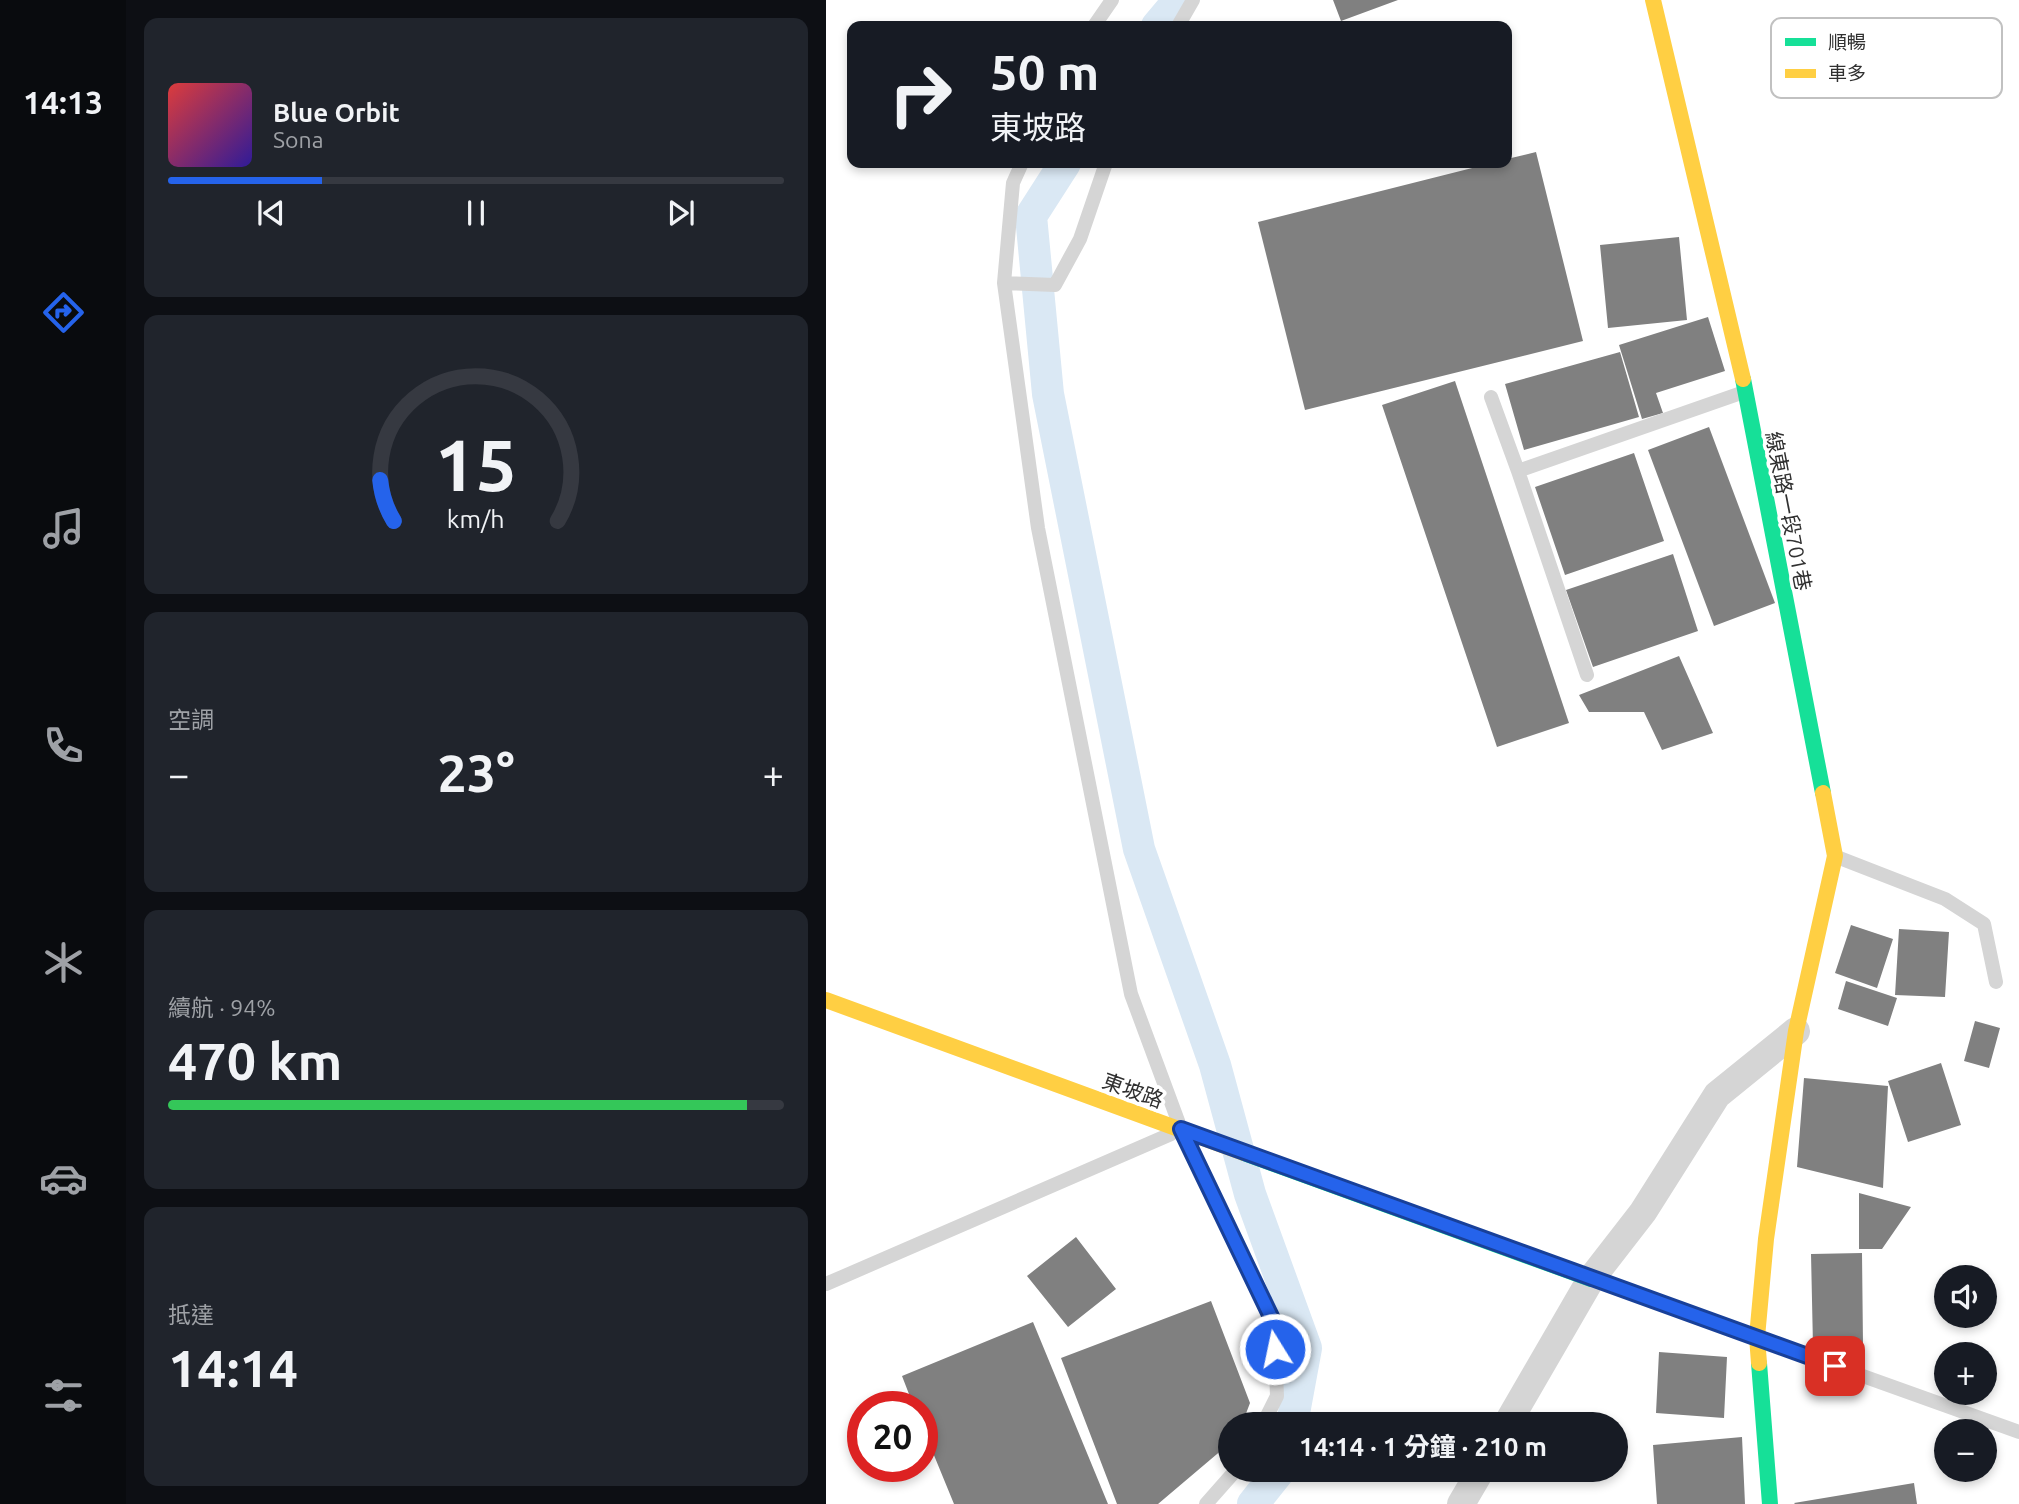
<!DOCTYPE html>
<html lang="zh-TW">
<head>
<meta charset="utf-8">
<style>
  :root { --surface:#171b24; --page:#20242c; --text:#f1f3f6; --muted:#9ea1a6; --line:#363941; --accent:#2563eb }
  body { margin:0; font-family:Ubuntu,"Noto Sans TC",sans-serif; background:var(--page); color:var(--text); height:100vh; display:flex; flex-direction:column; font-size:26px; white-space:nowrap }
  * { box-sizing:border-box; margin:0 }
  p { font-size:23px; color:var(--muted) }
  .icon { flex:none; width:38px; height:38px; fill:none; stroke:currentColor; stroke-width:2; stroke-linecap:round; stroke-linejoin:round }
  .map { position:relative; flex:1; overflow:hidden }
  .panel { display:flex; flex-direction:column; gap:18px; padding:18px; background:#0d0f14; width:700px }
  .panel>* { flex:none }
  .banner { position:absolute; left:21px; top:21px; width:665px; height:147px; border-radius:14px; box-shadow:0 4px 10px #0003; background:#171b24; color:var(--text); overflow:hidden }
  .tools { position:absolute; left:1108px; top:1265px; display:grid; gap:14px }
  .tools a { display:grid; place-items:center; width:63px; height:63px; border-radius:50%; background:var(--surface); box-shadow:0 4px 10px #0003; font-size:35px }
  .speed { position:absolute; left:21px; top:1391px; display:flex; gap:14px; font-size:35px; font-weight:700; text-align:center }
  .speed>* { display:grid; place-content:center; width:91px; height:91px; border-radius:50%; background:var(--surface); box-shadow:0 4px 10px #0003; line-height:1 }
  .speed .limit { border:10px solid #d22; background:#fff; color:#111 }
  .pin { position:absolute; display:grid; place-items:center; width:60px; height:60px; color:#fff; margin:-30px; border-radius:14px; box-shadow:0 4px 10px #0006 }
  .me { position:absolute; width:77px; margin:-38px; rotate:350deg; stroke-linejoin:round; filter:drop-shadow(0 0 5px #0008) }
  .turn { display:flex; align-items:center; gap:24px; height:147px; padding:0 28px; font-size:32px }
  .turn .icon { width:91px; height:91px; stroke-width:2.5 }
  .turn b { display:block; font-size:49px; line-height:60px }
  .big { font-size:52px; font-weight:700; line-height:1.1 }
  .panel .card { flex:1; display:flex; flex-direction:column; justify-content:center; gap:10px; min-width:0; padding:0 24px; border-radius:14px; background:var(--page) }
  .panel .dial { align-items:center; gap:0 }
  .dial svg { height:182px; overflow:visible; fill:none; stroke:var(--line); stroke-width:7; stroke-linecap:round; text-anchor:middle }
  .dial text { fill:var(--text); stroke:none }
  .song { display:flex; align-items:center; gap:21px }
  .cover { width:84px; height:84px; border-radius:10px; background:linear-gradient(135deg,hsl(0 70% 55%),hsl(250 70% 35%)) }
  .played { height:7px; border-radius:4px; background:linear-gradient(90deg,var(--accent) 25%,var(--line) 25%) }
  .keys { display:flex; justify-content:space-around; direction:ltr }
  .heat { display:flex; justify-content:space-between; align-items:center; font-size:38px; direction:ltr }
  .charge { height:10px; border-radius:5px; background:linear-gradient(90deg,#34c759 94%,var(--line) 0) }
  .trip { position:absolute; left:392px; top:1412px; width:410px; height:70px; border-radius:35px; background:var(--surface); box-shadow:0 4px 10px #0003; font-weight:700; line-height:70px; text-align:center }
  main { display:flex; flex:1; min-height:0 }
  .tabs { display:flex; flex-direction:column; width:126px; justify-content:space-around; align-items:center; background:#090b0e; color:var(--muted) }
  .tabs .icon { width:49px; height:49px }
  .tabs .selected { color:var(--accent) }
  .tabs b { font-size:32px; color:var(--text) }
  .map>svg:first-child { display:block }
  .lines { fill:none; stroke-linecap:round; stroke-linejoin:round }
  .canal { stroke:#dae8f4; stroke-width:32 }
  .building { fill:#808080 }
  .lane { stroke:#d5d5d5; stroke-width:14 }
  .street { stroke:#d5d5d5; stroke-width:28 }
  .fast { stroke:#16e098; stroke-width:16 }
  .slow { stroke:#ffcf43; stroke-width:16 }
  .route-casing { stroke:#184099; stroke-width:18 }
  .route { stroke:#2563eb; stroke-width:12 }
  .labels { text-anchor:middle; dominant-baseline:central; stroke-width:7; stroke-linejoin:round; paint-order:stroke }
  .street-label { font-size:21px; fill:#313131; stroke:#fff }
  .key { fill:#fff; stroke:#c1c1c1; stroke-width:2 }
  .key-label { font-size:19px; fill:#313131 }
</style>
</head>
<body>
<main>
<nav class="tabs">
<b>14:13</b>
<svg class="icon selected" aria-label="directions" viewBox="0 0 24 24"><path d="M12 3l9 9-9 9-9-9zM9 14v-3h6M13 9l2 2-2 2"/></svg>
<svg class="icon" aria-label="music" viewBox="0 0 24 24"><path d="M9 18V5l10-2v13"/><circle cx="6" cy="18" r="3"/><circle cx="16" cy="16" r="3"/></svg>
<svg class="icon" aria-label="phone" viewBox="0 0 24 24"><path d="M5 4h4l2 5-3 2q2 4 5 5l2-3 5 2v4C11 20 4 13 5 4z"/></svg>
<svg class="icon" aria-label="climate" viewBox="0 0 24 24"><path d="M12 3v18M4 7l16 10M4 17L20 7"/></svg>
<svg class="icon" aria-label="car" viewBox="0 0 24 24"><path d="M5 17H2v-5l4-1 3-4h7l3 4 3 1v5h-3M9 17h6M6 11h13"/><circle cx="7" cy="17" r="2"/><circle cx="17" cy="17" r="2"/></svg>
<svg class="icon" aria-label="filters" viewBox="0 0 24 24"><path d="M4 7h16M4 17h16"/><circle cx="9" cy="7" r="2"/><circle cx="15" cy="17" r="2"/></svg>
</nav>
<section class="panel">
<div class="card">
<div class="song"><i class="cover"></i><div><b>Blue Orbit</b><p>Sona</p></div></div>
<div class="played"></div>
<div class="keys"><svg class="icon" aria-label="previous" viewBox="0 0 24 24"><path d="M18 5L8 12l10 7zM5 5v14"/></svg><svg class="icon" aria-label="pause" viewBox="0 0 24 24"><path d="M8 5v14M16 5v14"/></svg><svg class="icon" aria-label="next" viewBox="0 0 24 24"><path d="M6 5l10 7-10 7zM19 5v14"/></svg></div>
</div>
<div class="card dial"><svg viewBox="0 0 100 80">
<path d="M14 69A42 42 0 1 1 86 69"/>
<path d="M14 69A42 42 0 0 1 8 51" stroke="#2563eb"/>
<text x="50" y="56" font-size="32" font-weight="700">15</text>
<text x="50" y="72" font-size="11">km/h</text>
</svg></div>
<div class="card"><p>空調</p>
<div class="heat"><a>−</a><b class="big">23°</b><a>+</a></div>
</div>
<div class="card"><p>續航 · 94%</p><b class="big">470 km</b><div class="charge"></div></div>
<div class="card"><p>抵達</p><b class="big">14:14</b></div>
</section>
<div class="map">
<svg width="1193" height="1504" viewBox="0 0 1193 1504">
  <rect width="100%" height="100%" fill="#fff"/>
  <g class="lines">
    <path class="canal" d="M331,26L353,0
      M239,163L205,216L222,394L313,849L389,1065L424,1194L480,1348L466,1424
      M427,1504L454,1470"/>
  </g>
  <path class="building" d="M507,0H572L515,21Z
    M710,152L757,341L479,410L432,222L666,163H681V159Z
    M853,237L861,320L782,328L774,245Z
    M882,317L899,371L830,393L837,413L816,419L793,345Z
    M794,352L813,417L698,450L679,384Z
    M629,381L743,723L671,747L556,405Z
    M883,427L949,603L888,626L822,450Z
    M808,453L838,541L739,575L709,487Z
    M847,554L872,631L767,667L740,590Z
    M853,656L887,733L836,750L818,712H763L753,695Z
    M1025,925L1067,939L1051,988L1009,973Z
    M1073,929L1123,932L1119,997L1069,995Z
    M1020,981L1071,998L1062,1026L1012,1009Z
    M1149,1021L1174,1028L1163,1068L1138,1061Z
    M1115,1063L1135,1125L1082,1142L1062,1081Z
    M978,1078L1062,1086L1057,1188L971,1167Z
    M1033,1193L1085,1207L1056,1249H1033Z
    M250,1237L290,1289L242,1327L201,1276Z
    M1036,1253L1037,1345L987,1346L985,1254Z
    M385,1301L424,1403L416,1424H404V1443L332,1504H291L235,1358Z
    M207,1322L282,1504H128L96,1426V1407H88L76,1376Z
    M833,1352L901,1357L898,1418L830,1413Z
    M916,1437L919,1504H831L827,1445Z
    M1088,1483L1091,1504H969L968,1503Z"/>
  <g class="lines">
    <path class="lane" d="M268,26L286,0
      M352,26L367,0
      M196,163L187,183L178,283L212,528L305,994L355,1129L448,1325L451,1396L437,1424
      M178,283L229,285L254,239L280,163
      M665,397L692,471L918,392
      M692,471L761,675
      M1011,857L1119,899L1158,924L1170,982
      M766,1279L1193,1432
      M0,1284L345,1134
      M380,1504L410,1470"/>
    <path class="street" d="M681,1424L765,1279L817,1212L891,1095L970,1031
      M635,1504L655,1470"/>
    <path class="fast" d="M917,379L997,793
      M418,1153L765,1279
      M933,1363L944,1504"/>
    <path class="slow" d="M827,0L917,379
      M0,1000L418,1153
      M933,1363L931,1337L940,1239L970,1031L1009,856L997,793"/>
  </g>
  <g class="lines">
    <g class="route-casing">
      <path id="route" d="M449,1349V1325L355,1129L1009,1366"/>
    </g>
    <use href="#route" class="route"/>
  </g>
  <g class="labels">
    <g class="street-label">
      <text transform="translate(963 511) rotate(79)">線東路一段701巷</text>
      <text transform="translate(307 1090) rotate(20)">東坡路</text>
    </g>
  </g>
  <rect x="945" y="18" width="231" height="80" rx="10" class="key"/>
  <rect x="959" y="38" width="31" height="8" fill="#16e098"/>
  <rect x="959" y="69" width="31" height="9" fill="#ffcf43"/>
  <g class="key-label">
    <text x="1002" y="49">順暢</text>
    <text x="1002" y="80">車多</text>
  </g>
</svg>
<div class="tools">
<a><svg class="icon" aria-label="sound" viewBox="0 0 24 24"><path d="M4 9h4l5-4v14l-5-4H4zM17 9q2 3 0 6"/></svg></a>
<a>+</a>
<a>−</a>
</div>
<div class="speed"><div class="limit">20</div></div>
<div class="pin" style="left:1009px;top:1366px;background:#d93025"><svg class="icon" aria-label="arrive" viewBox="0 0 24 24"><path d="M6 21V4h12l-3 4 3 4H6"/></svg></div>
<svg class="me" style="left:449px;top:1349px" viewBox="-20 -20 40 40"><circle r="17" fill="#2563eb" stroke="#fff" stroke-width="3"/><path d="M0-11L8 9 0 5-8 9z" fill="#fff"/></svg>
<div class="trip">14:14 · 1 分鐘 · 210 m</div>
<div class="banner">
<div class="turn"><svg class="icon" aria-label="right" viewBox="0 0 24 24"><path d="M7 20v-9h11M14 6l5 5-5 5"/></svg><div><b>50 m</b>東坡路</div></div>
</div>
</div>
</main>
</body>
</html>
